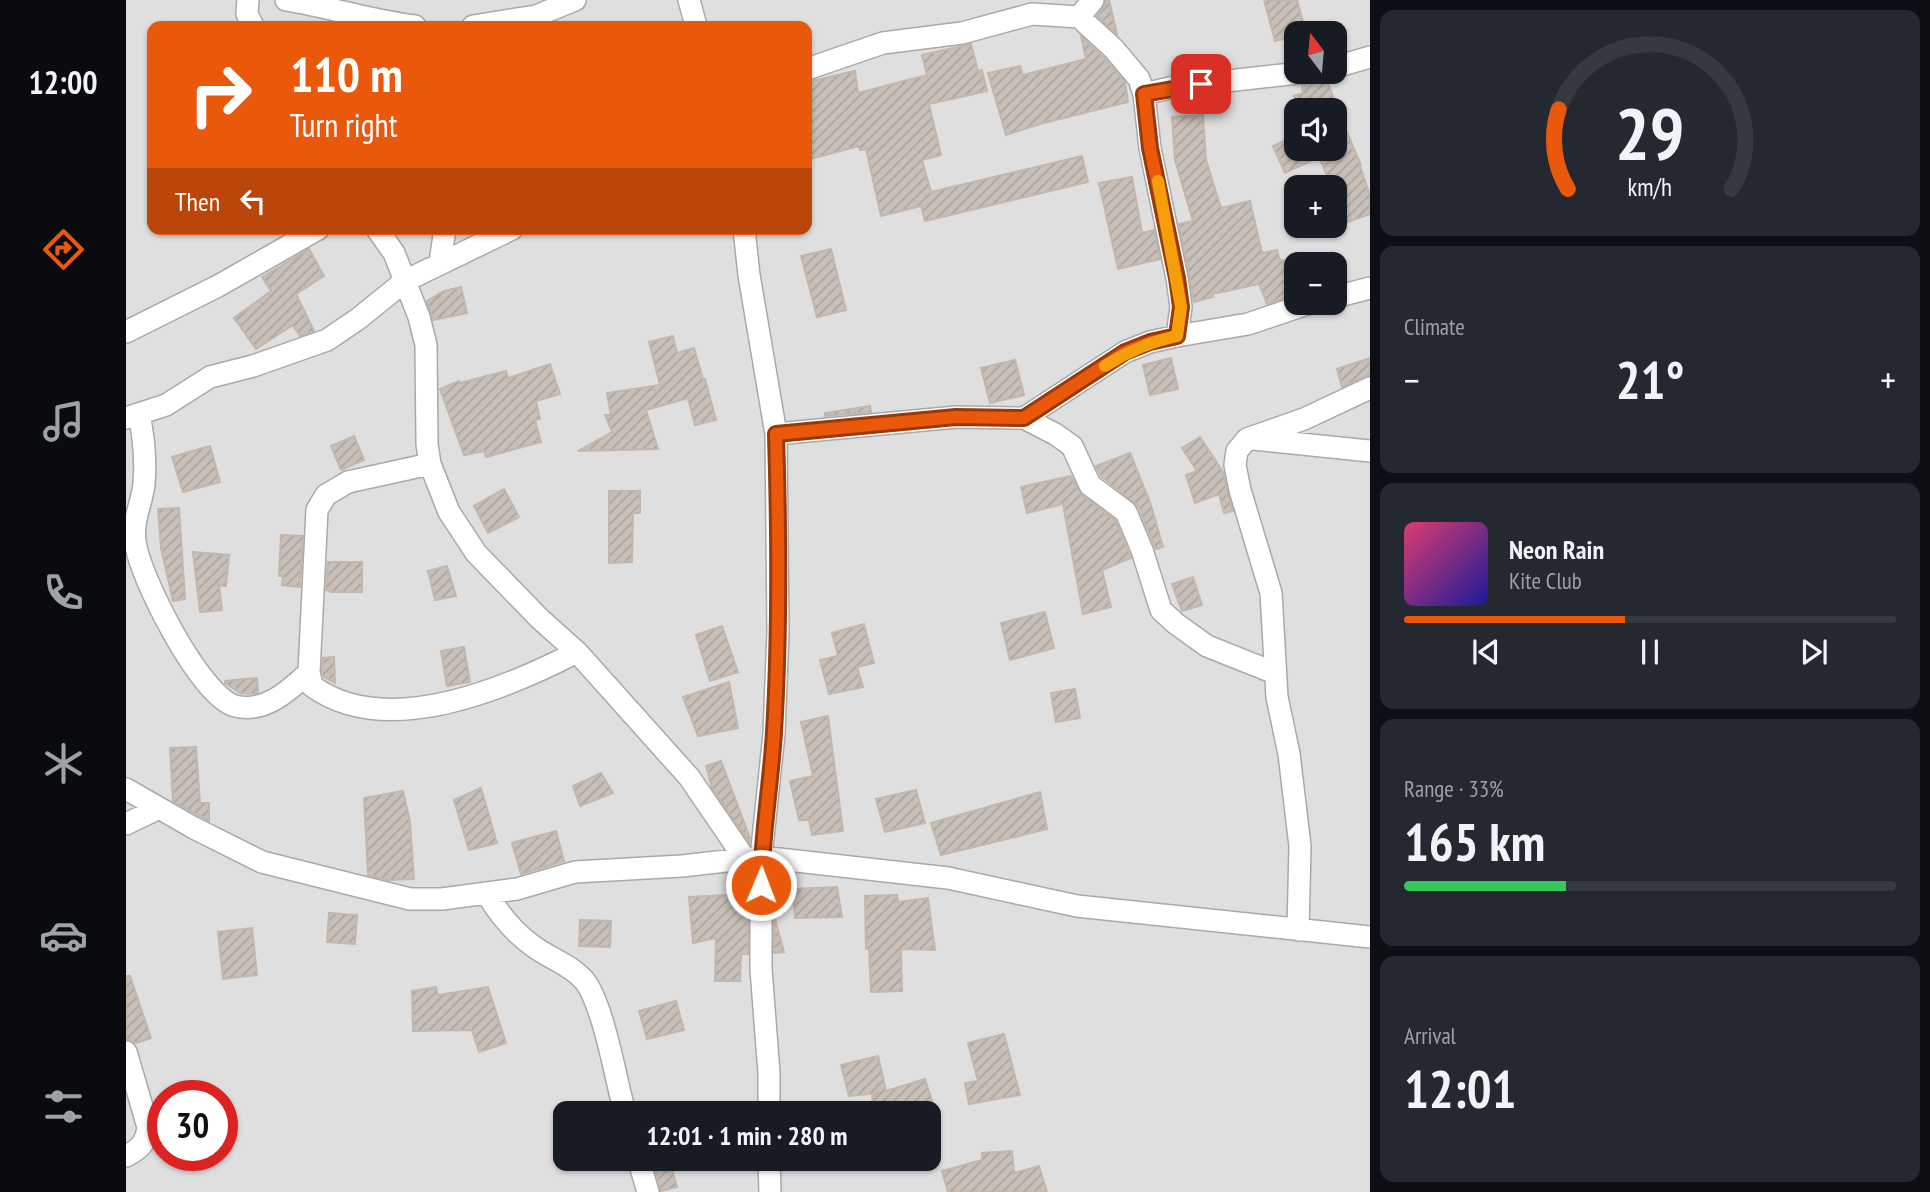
<!DOCTYPE html>
<html lang="en">
<head>
<meta charset="utf-8">
<style>
  :root { --surface:#171b24; --page:#242831; --text:#f1f3f6; --muted:#9ea1a6; --line:#363941; --accent:#ea580c }
  body { margin:0; font-family:"PT Sans Narrow",sans-serif; background:var(--page); color:var(--text); height:100vh; display:flex; flex-direction:column; font-size:26px; white-space:nowrap }
  * { box-sizing:border-box; margin:0 }
  p { font-size:23px; color:var(--muted) }
  .icon { flex:none; width:38px; height:38px; fill:none; stroke:currentColor; stroke-width:2; stroke-linecap:round; stroke-linejoin:round }
  .map { position:relative; flex:1; overflow:hidden }
  .drawer { display:flex; flex-direction:column; gap:10px; padding:10px; background:#0d0f14; width:560px }
  .drawer>* { flex:none }
  .top-card { position:absolute; left:21px; top:21px; width:665px; height:214px; border-radius:14px; box-shadow:0 2px 5px #0004; background:#ea580c; color:#fff; overflow:hidden }
  .needle { width:46px; rotate:344deg }
  .controls { position:absolute; left:1158px; top:21px; display:grid; gap:14px }
  .controls a { display:grid; place-items:center; width:63px; height:63px; border-radius:14px; background:var(--surface); box-shadow:0 2px 5px #0004; font-size:35px }
  .speed { position:absolute; left:21px; top:1080px; display:flex; gap:14px; font-size:35px; font-weight:700; text-align:center }
  .speed>* { display:grid; place-content:center; width:91px; height:91px; border-radius:50%; background:var(--surface); box-shadow:0 2px 5px #0004; line-height:1 }
  .speed .limit { border:10px solid #d22; background:#fff; color:#111 }
  .pin { position:absolute; display:grid; place-items:center; width:60px; height:60px; color:#fff; margin:-30px; border-radius:14px; box-shadow:0 4px 10px #0006 }
  .me { position:absolute; width:77px; margin:-38px; rotate:1deg; stroke-linejoin:round; filter:drop-shadow(0 0 5px #0008) }
  .turn { display:flex; align-items:center; gap:24px; height:147px; padding:0 28px; font-size:32px }
  .turn .icon { width:91px; height:91px; stroke-width:2.5 }
  .turn b { display:block; font-size:49px; line-height:60px }
  .then { display:flex; align-items:center; height:66px; padding:0 28px; background:#0003; gap:14px; font-size:26px }
  .big { font-size:52px; font-weight:700; line-height:1.1 }
  .drawer .tile { flex:1; display:flex; flex-direction:column; justify-content:center; gap:10px; min-width:0; padding:0 24px; border-radius:14px; background:var(--page) }
  .drawer .dial { align-items:center; gap:0 }
  .dial svg { height:182px; overflow:visible; fill:none; stroke:var(--line); stroke-width:7; stroke-linecap:round; text-anchor:middle }
  .dial text { fill:var(--text); stroke:none }
  .song { display:flex; align-items:center; gap:21px }
  .cover { width:84px; height:84px; border-radius:10px; background:linear-gradient(135deg,hsl(340 70% 55%),hsl(240 70% 35%)) }
  .played { height:7px; border-radius:4px; background:linear-gradient(90deg,var(--accent) 45%,var(--line) 45%) }
  .keys { display:flex; justify-content:space-around; direction:ltr }
  .heat { display:flex; justify-content:space-between; align-items:center; font-size:38px; direction:ltr }
  .charge { height:10px; border-radius:5px; background:linear-gradient(90deg,#34c759 33%,var(--line) 0) }
  .trip { position:absolute; left:427px; top:1101px; width:388px; height:70px; border-radius:14px; background:var(--surface); box-shadow:0 2px 5px #0004; font-weight:700; line-height:70px; text-align:center }
  main { display:flex; flex:1; min-height:0 }
  .tabs { display:flex; flex-direction:column; width:126px; justify-content:space-around; align-items:center; background:#090b0e; color:var(--muted) }
  .tabs .icon { width:49px; height:49px }
  .tabs .selected { color:var(--accent) }
  .tabs b { font-size:32px; color:var(--text) }
  .map>svg:first-child { display:block }
  .residential { fill:#e0dfdf; fill-rule:evenodd }
  .building { fill:url(#building-hatch); stroke:#c4b6ab; stroke-width:2 }
  .lines { fill:none; stroke-linecap:round; stroke-linejoin:round }
  .minor-casing { stroke:#a9a9a9; stroke-width:24 }
  .minor { stroke:#fff; stroke-width:21 }
  .route-casing { stroke:#983908; stroke-width:18 }
  .route { stroke:#ea580c; stroke-width:12 }
  .slow { stroke:#f59e0b; stroke-width:12 }
</style>
</head>
<body>
<main>
<nav class="tabs">
<b>12:00</b>
<svg class="icon selected" aria-label="directions" viewBox="0 0 24 24"><path d="M12 3l9 9-9 9-9-9zM9 14v-3h6M13 9l2 2-2 2"/></svg>
<svg class="icon" aria-label="music" viewBox="0 0 24 24"><path d="M9 18V5l10-2v13"/><circle cx="6" cy="18" r="3"/><circle cx="16" cy="16" r="3"/></svg>
<svg class="icon" aria-label="phone" viewBox="0 0 24 24"><path d="M5 4h4l2 5-3 2q2 4 5 5l2-3 5 2v4C11 20 4 13 5 4z"/></svg>
<svg class="icon" aria-label="climate" viewBox="0 0 24 24"><path d="M12 3v18M4 7l16 10M4 17L20 7"/></svg>
<svg class="icon" aria-label="car" viewBox="0 0 24 24"><path d="M5 17H2v-5l4-1 3-4h7l3 4 3 1v5h-3M9 17h6M6 11h13"/><circle cx="7" cy="17" r="2"/><circle cx="17" cy="17" r="2"/></svg>
<svg class="icon" aria-label="filters" viewBox="0 0 24 24"><path d="M4 7h16M4 17h16"/><circle cx="9" cy="7" r="2"/><circle cx="15" cy="17" r="2"/></svg>
</nav>
<div class="map">
<svg width="1244" height="1192" viewBox="0 0 1244 1192">
  <defs>
    <pattern id="building-hatch" width="6" height="6" patternUnits="userSpaceOnUse" patternTransform="scale(1.75)"><rect width="6" height="6" fill="#c7bfb8"/><path d="M-1 1l2-2M0 6l6-6M5 7l2-2" fill="none" stroke="#aba49e"/></pattern>
  </defs>
  <rect width="100%" height="100%" fill="#f2efe9"/>
  <path class="residential" d="M0,0H1244V1192H0ZM26,26H681V229H26ZM1171,33H1209V72H1171ZM1171,110H1209V149H1171ZM1171,187H1209V226H1171ZM1171,264H1209V303H1171ZM37,1096H96V1155H37ZM439,1113H803V1158H439Z"/>
  <path class="building" d="M980,0H983L991,34L971,16L977,8Z
    M1138,0H1171L1180,33H1171V36L1149,41Z
    M955,36L978,58L999,82L1002,102L914,124L880,135L862,73L894,66L897,75L960,59Z
    M845,44L852,71L856,70L861,91L803,104L815,155L796,160L805,192L956,156L962,182L799,221L795,206L755,216L740,149L734,150L733,146L681,160V82L729,71L732,93L801,75L796,55Z
    M1195,72L1200,77L1214,116L1235,165L1234,166L1244,196V214L1222,222L1206,178L1203,180L1193,157L1159,173L1147,146L1171,135V149H1209V110H1173L1168,96L1177,93L1176,86L1190,82Z
    M1077,115L1080,160L1095,208L1124,201L1136,253L1151,250L1154,261L1157,260L1165,296L1141,304L1133,284L1087,294V297L1068,302L1053,224L1067,221L1049,160L1046,117Z
    M1006,177L1016,233L1028,230L1034,259L992,269L973,183Z
    M183,249L198,276L170,294L188,331L174,336L167,325L130,349L108,318L145,291L136,277Z
    M705,249L720,310L691,317L675,256Z
    M335,287L341,313L307,320L301,301L318,291Z
    M547,336L551,353L568,348L577,379H579L590,420L569,425L562,398L520,410L532,449L452,451L486,432L479,415H485L481,393L534,385L523,342Z
    M1045,358L1052,389L1024,395L1017,365Z
    M1244,358V375L1216,387L1211,369Z
    M889,360L898,395L864,403L855,368Z
    M424,364L434,394L410,401L414,419L409,420L415,442L360,457L358,451L338,455L314,389L333,381L334,383L380,371L382,378Z
    M744,406L745,412L699,416V413Z
    M228,436L238,460L215,470L205,446Z
    M1074,437L1097,472L1107,511L1098,513L1093,494L1069,503L1060,475L1071,471L1056,448Z
    M84,446L94,482L57,492L46,457Z
    M1004,453L1024,502L1037,547L1030,549L1012,506L975,476L970,466Z
    M945,476L956,495L989,520L1005,558L976,570L985,607L957,614L937,504L901,513L895,487Z
    M378,489L393,517L362,533L348,506Z
    M483,491H514V513H507L506,562L483,563Z
    M53,508L59,599L47,601L35,548L32,509Z
    M155,535L177,536L174,587L156,585L157,576H153Z
    M67,552L103,555L100,586L93,585L96,610L74,612Z
    M202,562H236V592H206L200,590Z
    M321,566L330,596L309,600L302,571Z
    M1067,577L1076,605L1056,611L1046,584Z
    M919,612L928,648L884,660L875,623Z
    M738,624L748,663L731,667L737,687L703,694L694,660L712,656L706,633Z
    M596,626L612,672L584,681L570,635Z
    M338,647L344,682L321,686L315,651Z
    M208,657L209,683L198,677L196,671L197,658Z
    M131,678L132,692L128,694L114,693L99,683V681Z
    M603,682L612,728L572,736L557,697Z
    M949,689L954,718L930,722L925,693Z
    M702,716L717,831L686,835L683,820H673L664,781L687,776L675,722Z
    M70,747L74,803H83V821L47,801L44,748Z
    M595,761L624,838L623,842L586,788L580,766Z
    M475,773L487,793L454,806L447,786Z
    M355,788L371,843L343,850L328,800Z
    M790,790L799,823L759,832L750,799Z
    M277,791L284,822L288,879L262,880L242,875L238,798Z
    M914,792L921,829L815,855L805,823Z
    M430,831L438,861L395,874L386,843Z
    M711,887L716,917L669,918L667,889Z
    M622,894V954H615L614,981H589L590,938L567,943L563,897Z
    M771,895L772,902L802,898L809,950L775,949L776,991L745,992L743,949H740L739,896Z
    M203,913L231,915L229,944L201,942Z
    M648,915L658,952L648,953Z
    M454,920L485,921L484,947L453,946Z
    M126,928L131,975L97,979L92,932Z
    M0,976H4L25,1038L10,1043L0,1039Z
    M310,987L312,995L362,987L380,1043L353,1052L346,1030L287,1031L286,991Z
    M550,1001L558,1030L521,1039L513,1011Z
    M878,1034L894,1095L843,1104L839,1083L852,1081L842,1043Z
    M752,1056L760,1091L799,1079L807,1104L761,1113H749L746,1096L753,1093L723,1096L715,1065Z
    M886,1151L888,1173L913,1166L921,1192H822L816,1171L856,1160V1153Z
    M536,1158H543L551,1187L535,1191L527,1161Z"/>
  <g class="lines">
    <g class="minor-casing">
      <path id="minor" d="M122,0L121,14L127,26
        M160,0C204,7 245,21 289,26
        M563,0L570,26
        M953,17L967,0
        M347,26L410,16L449,0
        M1209,67L1244,57
        M681,69L757,43L836,33L906,14L953,17L988,49L1013,79L1018,94L1024,148L1051,278L1055,307L1051,336
        M1018,94L1048,87L1182,72
        M251,229L268,253L293,317L300,345L301,444L304,464L323,512L350,553L414,619L451,652L563,777L619,859
        M618,229L623,275L650,434L652,632L648,734L635,857V969L643,1073V1113
        M314,262L319,229
        M1209,297L1244,288
        M0,332L92,286L192,229
        M13,415C18,438 20,460 18,484C16,503 6,521 9,541C13,576 74,696 109,706C138,714 164,690 183,672
        M0,418L40,405L84,377L127,366L201,340L232,319L279,281L386,229
        M898,418L999,352L1024,342L1051,336L1122,324L1184,303
        M650,434L830,417L898,418L929,434L946,446L964,485L1000,512L1016,550L1035,610L1049,623L1081,646L1149,673
        M1127,439L1244,451
        M304,464L222,482L200,495L191,510L183,672L186,686C260,740 379,689 451,652
        M0,789L68,828L136,862L284,899H316L391,889L449,872L556,866L635,857L822,878L951,906L1244,937
        M0,824L33,808
        M361,894C373,914 389,933 407,946C423,958 443,964 457,979C477,1001 490,1081 499,1113
        M1172,930L1174,846L1163,754L1151,697L1145,593L1114,490L1109,465L1111,451L1121,439L1178,419L1244,388
        M0,1052L22,1127C20,1143 14,1149 0,1156
        M512,1158L522,1192
        M643,1158L644,1192"/>
    </g>
    <use href="#minor" class="minor"/>
  </g>
  <g class="lines">
    <g class="route-casing">
      <path id="route" d="M635,885C636,834 645,783 648,732C654,632 653,533 650,434L830,417L898,418L999,352L1024,342L1051,336L1055,307L1051,278L1024,148L1018,94L1075,84"/>
    </g>
    <use href="#route" class="route"/>
    <path class="slow" d="M979,366C1002,351 1024,342 1051,336L1055,307L1032,181"/>
  </g>
</svg>
<div class="controls">
<a><svg class="needle" viewBox="-14 -14 28 28"><path d="M0-13l5 13h-10z" fill="#e53935"/><path d="M0 13l5-13h-10z" fill="#9ea1a6"/></svg></a>
<a><svg class="icon" aria-label="sound" viewBox="0 0 24 24"><path d="M4 9h4l5-4v14l-5-4H4zM17 9q2 3 0 6"/></svg></a>
<a>+</a>
<a>−</a>
</div>
<div class="speed"><div class="limit">30</div></div>
<div class="pin" style="left:1075px;top:84px;background:#d93025"><svg class="icon" aria-label="arrive" viewBox="0 0 24 24"><path d="M6 21V4h12l-3 4 3 4H6"/></svg></div>
<svg class="me" style="left:635px;top:885px" viewBox="-20 -20 40 40"><circle r="17" fill="#ea580c" stroke="#fff" stroke-width="3"/><path d="M0-11L8 9 0 5-8 9z" fill="#fff"/></svg>
<div class="trip">12:01 · 1 min · 280 m</div>
<div class="top-card">
<div class="turn"><svg class="icon" aria-label="right" viewBox="0 0 24 24"><path d="M7 20v-9h11M14 6l5 5-5 5"/></svg><div><b>110 m</b>Turn right</div></div>
<div class="then">Then<svg class="icon" aria-label="left" viewBox="0 0 24 24"><path d="M17 20v-9H6M10 6l-5 5 5 5"/></svg></div>
</div>
</div>
<section class="drawer">
<div class="tile dial"><svg viewBox="0 0 100 80">
<path d="M14 69A42 42 0 1 1 86 69"/>
<path d="M14 69A42 42 0 0 1 10 34" stroke="#ea580c"/>
<text x="50" y="56" font-size="32" font-weight="700">29</text>
<text x="50" y="72" font-size="11">km/h</text>
</svg></div>
<div class="tile"><p>Climate</p>
<div class="heat"><a>−</a><b class="big">21°</b><a>+</a></div>
</div>
<div class="tile">
<div class="song"><i class="cover"></i><div><b>Neon Rain</b><p>Kite Club</p></div></div>
<div class="played"></div>
<div class="keys"><svg class="icon" aria-label="previous" viewBox="0 0 24 24"><path d="M18 5L8 12l10 7zM5 5v14"/></svg><svg class="icon" aria-label="pause" viewBox="0 0 24 24"><path d="M8 5v14M16 5v14"/></svg><svg class="icon" aria-label="next" viewBox="0 0 24 24"><path d="M6 5l10 7-10 7zM19 5v14"/></svg></div>
</div>
<div class="tile"><p>Range · 33%</p><b class="big">165 km</b><div class="charge"></div></div>
<div class="tile"><p>Arrival</p><b class="big">12:01</b></div>
</section>
</main>
</body>
</html>
